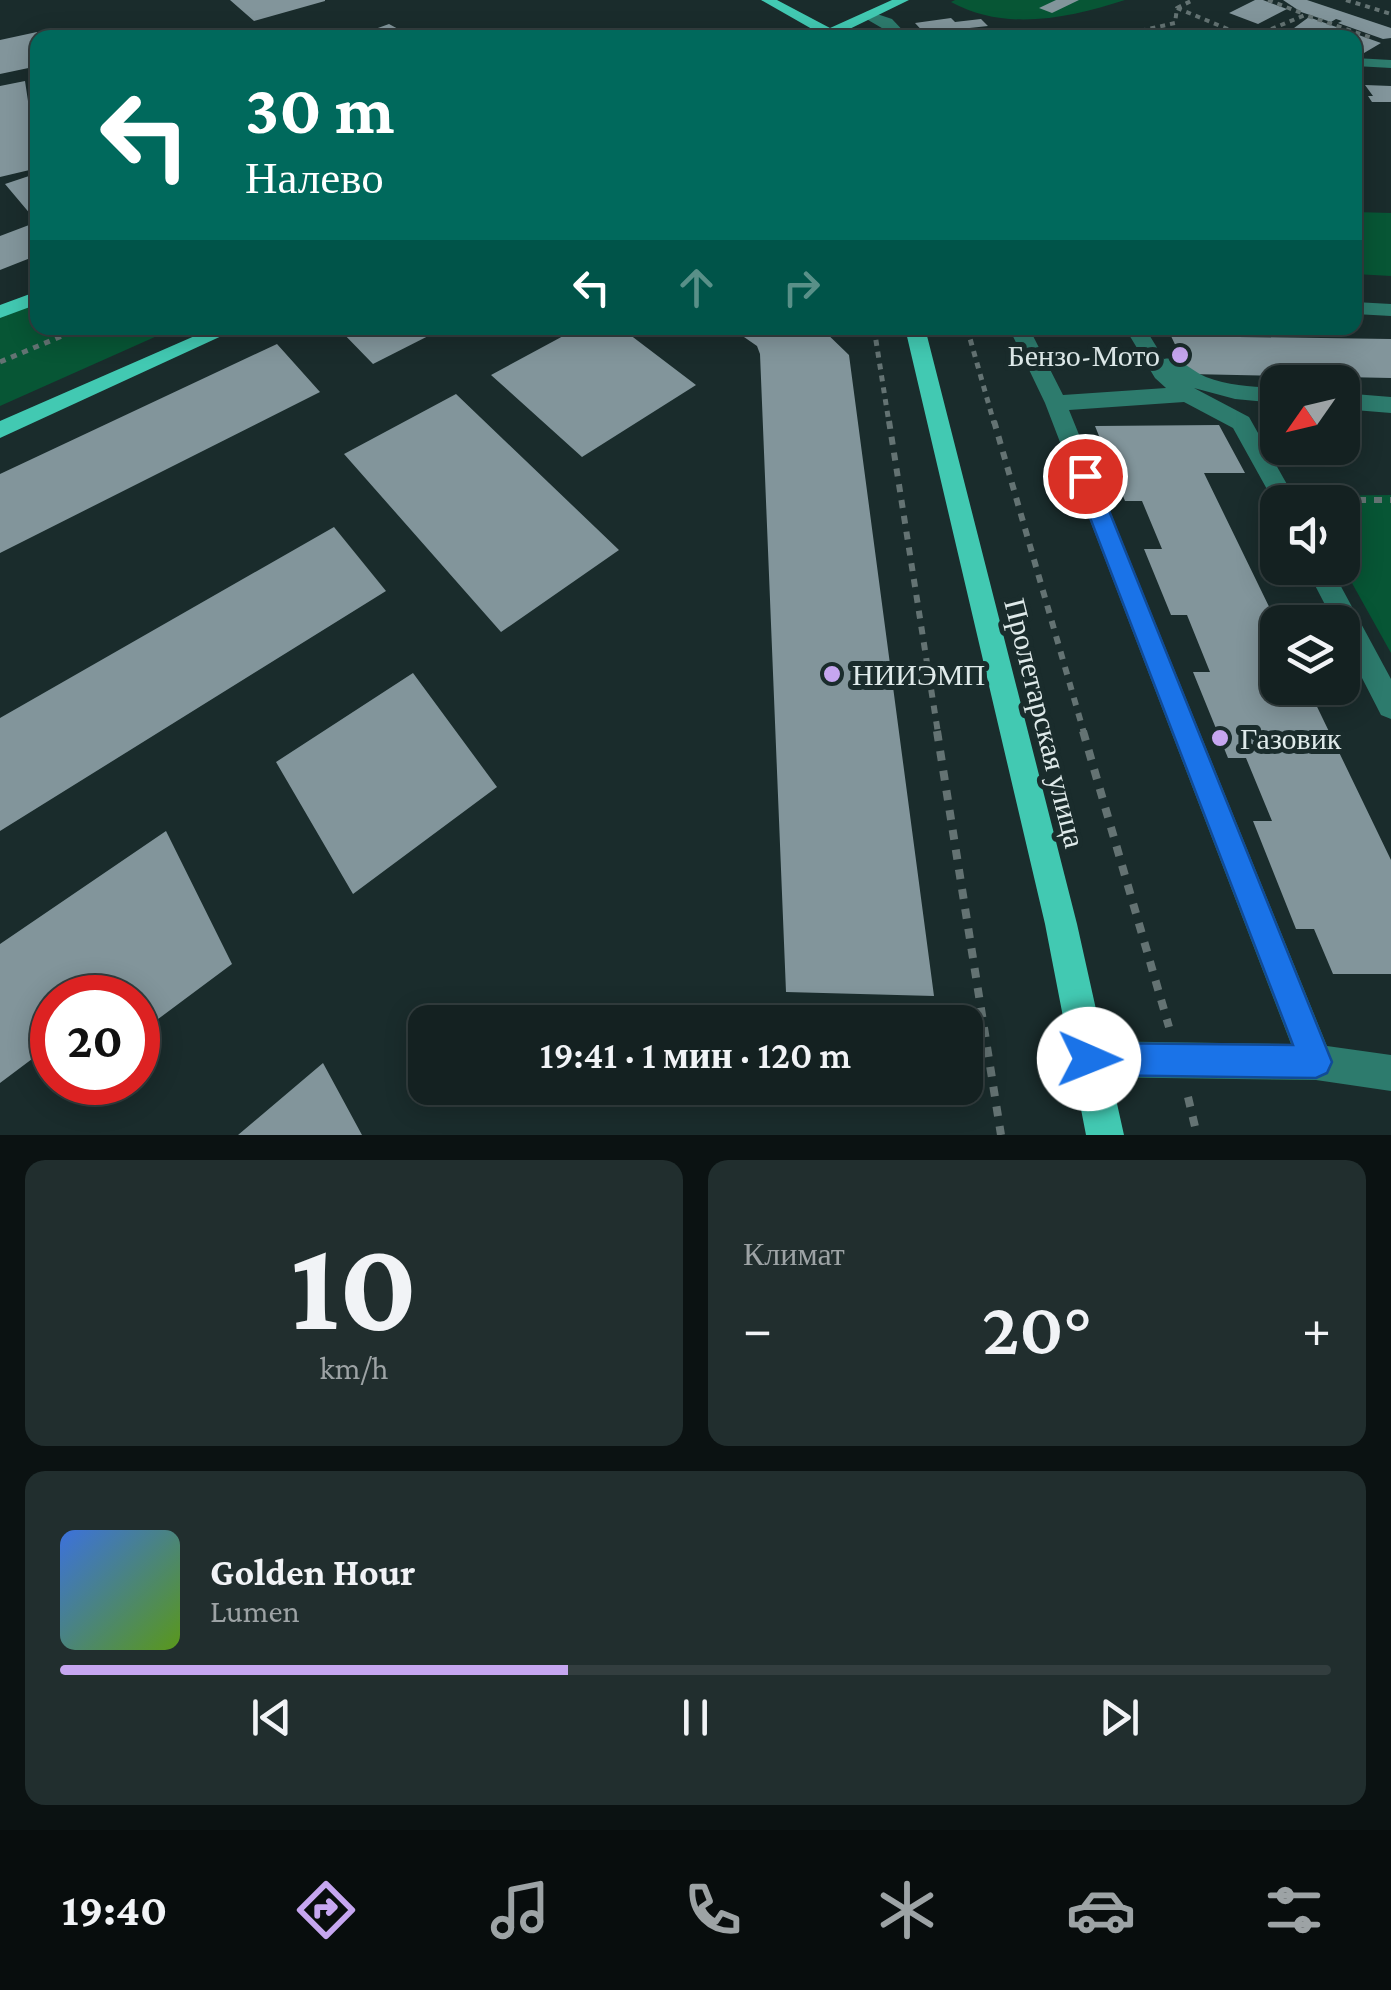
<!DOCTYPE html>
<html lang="ru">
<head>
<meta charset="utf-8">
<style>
  :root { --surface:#142121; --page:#212e2e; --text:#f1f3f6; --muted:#9da3a5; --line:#333e3f; --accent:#c6a6f0 }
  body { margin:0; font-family:"Crimson Pro",serif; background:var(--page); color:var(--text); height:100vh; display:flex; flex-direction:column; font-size:38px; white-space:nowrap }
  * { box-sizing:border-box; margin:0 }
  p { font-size:32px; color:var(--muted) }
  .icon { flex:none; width:55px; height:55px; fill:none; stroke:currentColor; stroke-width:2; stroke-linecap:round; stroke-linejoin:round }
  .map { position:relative; height:1135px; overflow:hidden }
  .sheet { display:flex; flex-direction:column; gap:25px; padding:25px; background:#0b1212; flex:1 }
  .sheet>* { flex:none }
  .top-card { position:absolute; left:30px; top:30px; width:1332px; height:305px; border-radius:20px; box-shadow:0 5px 25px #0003,0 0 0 2px var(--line); background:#00695c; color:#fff; overflow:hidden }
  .needle { width:65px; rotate:236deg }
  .controls { position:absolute; left:1260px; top:365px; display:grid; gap:20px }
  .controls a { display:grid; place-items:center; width:100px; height:100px; border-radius:20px; background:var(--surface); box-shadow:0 5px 25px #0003,0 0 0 2px var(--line); font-size:50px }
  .speed { position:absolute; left:30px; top:975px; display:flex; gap:20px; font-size:50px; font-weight:700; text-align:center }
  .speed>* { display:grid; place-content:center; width:130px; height:130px; border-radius:50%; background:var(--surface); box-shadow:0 5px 25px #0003,0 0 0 2px var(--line); line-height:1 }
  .speed .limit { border:15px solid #d22; background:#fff; color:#111 }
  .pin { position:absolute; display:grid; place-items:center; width:85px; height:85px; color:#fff; margin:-42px; border:5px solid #fff; border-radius:50%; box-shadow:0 2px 10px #0007 }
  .me { position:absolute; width:110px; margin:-55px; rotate:91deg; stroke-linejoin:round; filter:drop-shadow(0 0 8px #0008) }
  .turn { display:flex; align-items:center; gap:35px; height:210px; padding:0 50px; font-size:45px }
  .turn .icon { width:130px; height:130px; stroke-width:2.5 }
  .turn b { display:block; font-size:70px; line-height:85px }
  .lanes { display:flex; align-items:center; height:95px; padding:0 50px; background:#0003; justify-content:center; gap:50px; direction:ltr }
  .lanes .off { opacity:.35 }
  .big { font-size:75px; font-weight:600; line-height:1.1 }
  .sheet .tile { flex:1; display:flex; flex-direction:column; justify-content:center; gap:15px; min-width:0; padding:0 35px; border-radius:20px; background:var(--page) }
  .sheet .dial { align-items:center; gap:0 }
  .dial b { font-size:130px; line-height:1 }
  .song { display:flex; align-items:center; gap:30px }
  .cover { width:120px; height:120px; border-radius:15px; background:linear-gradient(135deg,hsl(220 70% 55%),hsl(90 70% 35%)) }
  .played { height:10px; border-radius:5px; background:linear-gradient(90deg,var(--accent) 40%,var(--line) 40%) }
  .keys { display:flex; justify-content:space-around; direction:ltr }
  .heat { display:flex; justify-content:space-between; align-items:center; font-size:55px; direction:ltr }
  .sheet .tiles { flex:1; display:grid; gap:25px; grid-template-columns:1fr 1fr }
  .tile:last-child { grid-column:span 2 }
  .trip { position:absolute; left:408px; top:1005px; width:575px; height:100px; border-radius:20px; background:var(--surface); box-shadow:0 5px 25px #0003,0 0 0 2px var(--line); font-weight:600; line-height:100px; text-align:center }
  .tab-bar { display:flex; height:160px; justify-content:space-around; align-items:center; background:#080d0d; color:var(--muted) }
  .tab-bar .icon { width:70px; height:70px }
  .tab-bar .active { color:var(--accent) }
  .tab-bar b { font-size:45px; color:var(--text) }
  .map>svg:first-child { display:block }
  .green { fill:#075635 }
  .building { fill:#82959b }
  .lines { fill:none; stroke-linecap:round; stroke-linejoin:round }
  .path-far3 { stroke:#647373; stroke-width:4; stroke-dasharray:5 5; stroke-linecap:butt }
  .path-far2 { stroke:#647373; stroke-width:5; stroke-dasharray:6 6; stroke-linecap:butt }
  .path-far1 { stroke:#647373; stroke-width:6; stroke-dasharray:8 8; stroke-linecap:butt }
  .path { stroke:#647373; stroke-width:8; stroke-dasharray:10 10; stroke-linecap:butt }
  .minor { fill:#2d7b6d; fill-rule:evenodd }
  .major { fill:#42c9b2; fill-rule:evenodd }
  .route { fill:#1a73e8; stroke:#114b97; stroke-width:2.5 }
  .poi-dot { fill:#c6a6f0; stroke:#1a2c2c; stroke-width:4 }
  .labels { text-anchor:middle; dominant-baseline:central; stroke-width:10; stroke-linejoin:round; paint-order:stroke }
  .poi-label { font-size:30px; fill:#dfeaea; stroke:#1a2c2c; text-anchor:start }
  .street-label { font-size:30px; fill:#dfeaea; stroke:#1a2c2c }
</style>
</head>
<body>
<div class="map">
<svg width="1391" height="1135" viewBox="0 0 1391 1135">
  <rect width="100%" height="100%" fill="#1a2c2c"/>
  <path class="green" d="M955,0H1125C1069,18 1005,32 951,2Z
    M1355,212L1391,213V276L1355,274Z
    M37,302L38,328H175L0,406V317Z
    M1391,495V653L1343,567L1342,502H1306L1302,496Z"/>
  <path class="building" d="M230,0H325V1L254,21Z
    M1056,0H1079L1052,13L1039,8Z
    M1255,0H1263L1287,9L1258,24L1229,13Z
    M1283,0H1307L1391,28V38L1383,39L1338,23L1342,21L1336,19L1331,22L1301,12Z
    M1309,17L1314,19L1381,43L1364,53L1355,49V38H1306L1290,31Z
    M951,18L955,22L981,19L988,26L951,30L957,36L929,38L915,23Z
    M389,24L400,30L379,38H350Z
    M37,32L38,66L0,74V40Z
    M25,81L38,168L0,177V86Z
    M1365,85L1391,86V102H1372L1368,96H1373Z
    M38,173V255L0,270V236L37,222L5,184Z
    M338,328H444L373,364Z
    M578,328H621L696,385L582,457L491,375Z
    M731,328H821L849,355L934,996L786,992L760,354L757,346Z
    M1171,336L1391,339V378L1189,374Z
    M277,344L320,392L0,553V474Z
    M456,394L619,550L501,632L344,454Z
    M1219,425L1245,473H1204L1278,625V688H1308L1391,860V974H1333L1314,929H1296L1253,821H1272L1246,758H1228L1193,672H1210L1187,615H1171L1144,549H1162L1142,501H1125L1095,426Z
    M334,527L386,591L0,831V718Z
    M413,673L497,787L353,894L276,762Z
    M166,831L232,964L138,1034V998H52V1044L0,1083V944Z
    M323,1063L362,1135H238Z"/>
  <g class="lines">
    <path class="path-far3" d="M1268,0L1304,14
      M1346,0L1391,14
      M1177,8L1230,30
      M1131,33L1175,23L1177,8L1193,0
      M1262,33L1305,15L1372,38
      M1095,38L1212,31L1267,38"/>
    <path class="path-far2" d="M874,328L889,423
      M967,328L994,423
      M1203,328L1346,331
      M0,362L81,328"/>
    <path class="path-far1" d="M889,421L938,733
      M994,421L1084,733
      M1310,500H1391"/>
    <path class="path" d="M937,731L1001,1135
      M1083,731L1169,1027
      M1188,1097L1197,1135"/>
    <path class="minor" d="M868,11L892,19L910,38H895C884,27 872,24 861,15Z
      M1355,58L1391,60V68L1355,66Z
      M1355,302L1391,304V316L1355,314Z
      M1009,328H1029L1063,395L1166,388L1155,378L1125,328H1145L1164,359C1180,356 1191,371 1206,377C1229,386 1254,387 1278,388V403L1235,399L1194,388L1249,417L1297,502H1278V509L1233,428L1184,402L1069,410L1327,1046L1391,1055V1091L1316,1080L1089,1077L1076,1072L1071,1059L1076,1046L1089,1041L1291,1044L1045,403Z
      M1342,393L1391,397V413L1342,409Z
      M1306,568H1331L1391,679V719L1381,715L1342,639V622H1334Z"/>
    <path class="major" d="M761,0H777L830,28L892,0H909L831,38H812L819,33Z
      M38,291V304L0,318V305Z
      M213,328H239L0,438V421Z
      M905,328H925L1077,924L1124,1135H1086L1045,924Z"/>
  </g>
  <path class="route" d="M1085,468L1095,476L1332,1062L1327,1073L1316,1078L1089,1075L1078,1070L1073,1059L1078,1047L1089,1043L1293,1045L1074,476Z"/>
  <g class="poi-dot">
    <circle cx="1180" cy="355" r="10"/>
    <circle cx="832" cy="674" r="10"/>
    <circle cx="1220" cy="738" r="10"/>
  </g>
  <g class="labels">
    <g class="poi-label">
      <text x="1160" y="355" text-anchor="end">Бензо-Мото</text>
      <text x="852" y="674">НИИЭМП</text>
      <text x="1240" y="738">Газовик</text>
    </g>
    <g class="street-label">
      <text transform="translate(1045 723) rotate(76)">Пролетарская улица</text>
    </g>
  </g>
</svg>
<div class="controls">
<a><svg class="needle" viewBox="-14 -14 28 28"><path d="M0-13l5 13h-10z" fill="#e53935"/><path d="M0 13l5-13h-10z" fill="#9da3a5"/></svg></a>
<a><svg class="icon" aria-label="sound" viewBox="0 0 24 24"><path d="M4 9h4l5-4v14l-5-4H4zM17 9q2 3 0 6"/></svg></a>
<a><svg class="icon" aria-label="layers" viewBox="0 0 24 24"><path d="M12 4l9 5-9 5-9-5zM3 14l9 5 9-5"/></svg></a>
</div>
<div class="speed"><div class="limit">20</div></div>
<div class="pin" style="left:1085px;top:476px;background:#d93025"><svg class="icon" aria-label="arrive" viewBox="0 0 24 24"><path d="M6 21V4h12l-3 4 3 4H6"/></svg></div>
<svg class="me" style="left:1089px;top:1059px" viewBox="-20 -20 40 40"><circle r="19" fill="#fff"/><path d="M0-13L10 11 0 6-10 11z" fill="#1a73e8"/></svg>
<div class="trip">19:41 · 1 мин · 120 m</div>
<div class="top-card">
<div class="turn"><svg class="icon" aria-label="left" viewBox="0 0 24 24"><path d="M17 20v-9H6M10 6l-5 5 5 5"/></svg><div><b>30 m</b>Налево</div></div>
<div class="lanes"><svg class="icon" aria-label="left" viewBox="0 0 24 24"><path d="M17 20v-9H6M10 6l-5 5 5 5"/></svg><svg class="icon off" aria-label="ahead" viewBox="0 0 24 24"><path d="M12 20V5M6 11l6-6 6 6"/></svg><svg class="icon off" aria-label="right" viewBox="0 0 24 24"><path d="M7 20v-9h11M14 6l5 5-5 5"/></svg></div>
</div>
</div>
<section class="sheet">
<div class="tiles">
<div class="tile dial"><b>10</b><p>km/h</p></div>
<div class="tile"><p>Климат</p>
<div class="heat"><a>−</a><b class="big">20°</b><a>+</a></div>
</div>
<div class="tile">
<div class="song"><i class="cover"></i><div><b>Golden Hour</b><p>Lumen</p></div></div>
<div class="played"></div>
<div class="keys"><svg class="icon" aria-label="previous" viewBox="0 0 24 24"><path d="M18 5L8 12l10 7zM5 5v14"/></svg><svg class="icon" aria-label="pause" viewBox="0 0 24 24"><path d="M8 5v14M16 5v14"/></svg><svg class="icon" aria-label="next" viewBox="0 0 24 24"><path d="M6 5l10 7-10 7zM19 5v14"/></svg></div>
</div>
</div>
</section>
<nav class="tab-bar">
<b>19:40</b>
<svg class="icon active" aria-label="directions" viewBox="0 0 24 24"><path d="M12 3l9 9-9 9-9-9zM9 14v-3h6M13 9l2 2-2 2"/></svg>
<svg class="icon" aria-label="music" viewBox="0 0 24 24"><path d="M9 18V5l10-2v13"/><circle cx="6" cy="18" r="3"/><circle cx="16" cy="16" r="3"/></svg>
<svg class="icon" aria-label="phone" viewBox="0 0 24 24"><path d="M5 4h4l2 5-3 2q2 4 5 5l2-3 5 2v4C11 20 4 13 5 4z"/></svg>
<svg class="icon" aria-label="climate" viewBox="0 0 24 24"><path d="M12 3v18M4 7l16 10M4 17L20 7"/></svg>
<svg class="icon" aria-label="car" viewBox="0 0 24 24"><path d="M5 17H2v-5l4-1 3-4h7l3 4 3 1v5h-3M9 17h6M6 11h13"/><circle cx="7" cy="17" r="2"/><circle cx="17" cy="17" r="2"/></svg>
<svg class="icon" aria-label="filters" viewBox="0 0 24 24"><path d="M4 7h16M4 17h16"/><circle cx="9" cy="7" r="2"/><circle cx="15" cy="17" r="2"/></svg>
</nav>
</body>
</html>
